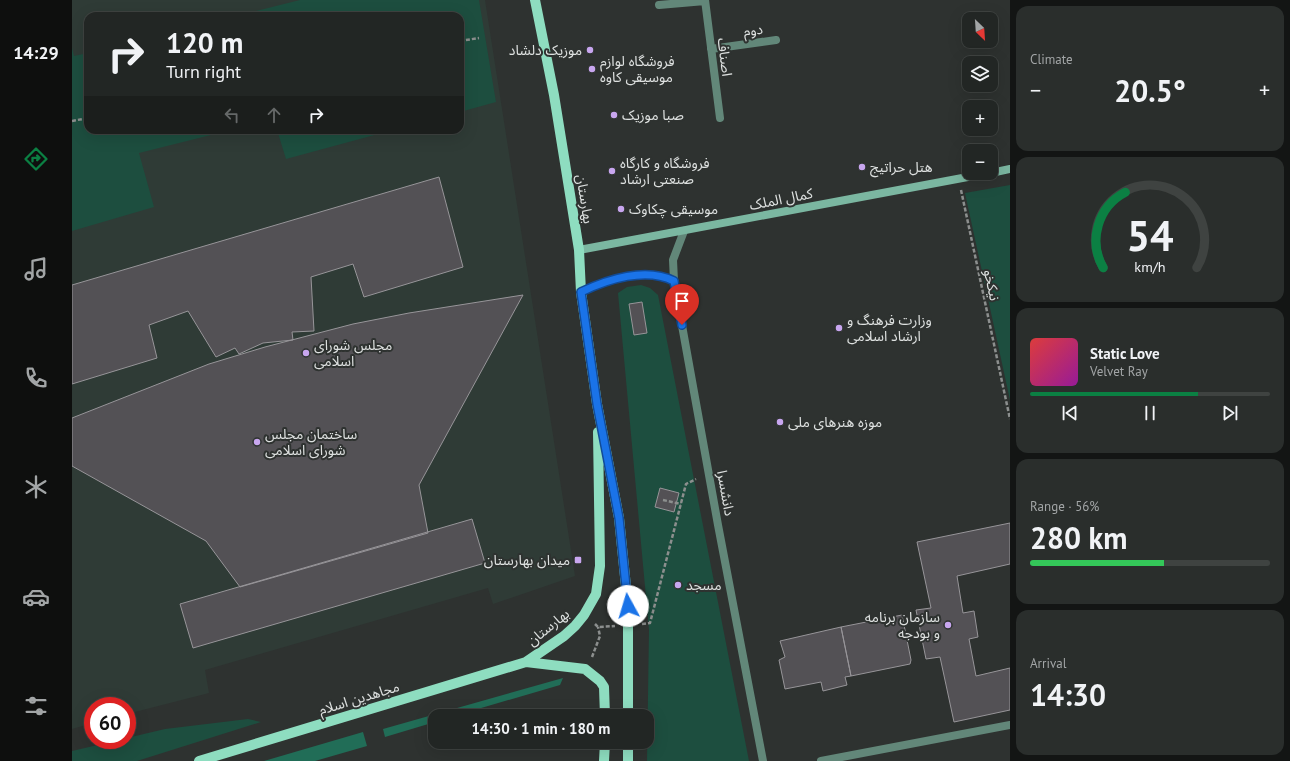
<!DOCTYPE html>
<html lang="en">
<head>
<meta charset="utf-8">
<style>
  :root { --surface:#222624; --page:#2a2e2c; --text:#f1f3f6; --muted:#a2a5a6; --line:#3f4341; --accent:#0b8043 }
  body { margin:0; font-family:"PT Sans","Noto Sans Arabic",sans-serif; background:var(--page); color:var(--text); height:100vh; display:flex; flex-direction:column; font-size:15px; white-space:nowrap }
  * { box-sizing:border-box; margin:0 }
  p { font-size:13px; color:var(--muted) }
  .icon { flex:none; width:22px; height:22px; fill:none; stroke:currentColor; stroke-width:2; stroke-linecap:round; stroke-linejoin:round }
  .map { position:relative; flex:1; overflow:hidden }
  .details { display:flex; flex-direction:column; gap:6px; padding:6px; background:#131514; width:280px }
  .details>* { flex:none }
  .banner { position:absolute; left:12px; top:12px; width:380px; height:122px; border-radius:12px; box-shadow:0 4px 16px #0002,0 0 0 1px var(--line); background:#222624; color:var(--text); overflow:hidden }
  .needle { width:26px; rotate:155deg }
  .controls { position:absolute; left:890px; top:12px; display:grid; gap:8px }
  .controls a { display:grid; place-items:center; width:36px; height:36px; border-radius:8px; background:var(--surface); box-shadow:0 4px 16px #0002,0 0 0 1px var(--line); font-size:20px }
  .speed { position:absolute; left:12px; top:697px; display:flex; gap:8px; font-size:20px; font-weight:700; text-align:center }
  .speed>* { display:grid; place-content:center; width:52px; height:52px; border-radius:50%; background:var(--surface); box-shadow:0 4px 16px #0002,0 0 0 1px var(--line); line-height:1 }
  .speed .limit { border:6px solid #d22; background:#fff; color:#111 }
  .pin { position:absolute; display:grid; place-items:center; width:34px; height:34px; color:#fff; margin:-41px -17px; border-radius:50% 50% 50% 0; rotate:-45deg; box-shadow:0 0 4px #0007 }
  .pin .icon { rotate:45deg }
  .me { position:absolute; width:44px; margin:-22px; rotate:354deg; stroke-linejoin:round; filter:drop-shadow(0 0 3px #0008) }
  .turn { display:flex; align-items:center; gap:14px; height:84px; padding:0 16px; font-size:18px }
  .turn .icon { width:52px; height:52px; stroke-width:2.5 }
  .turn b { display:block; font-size:28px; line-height:34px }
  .lanes { display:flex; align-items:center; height:38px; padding:0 16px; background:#0003; justify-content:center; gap:20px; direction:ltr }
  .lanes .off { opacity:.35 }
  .big { font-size:30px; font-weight:600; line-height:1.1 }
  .details .card { flex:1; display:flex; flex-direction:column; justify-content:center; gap:6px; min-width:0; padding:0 14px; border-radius:12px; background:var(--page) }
  .details .dial { align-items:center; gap:0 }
  .dial svg { height:104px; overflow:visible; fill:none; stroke:var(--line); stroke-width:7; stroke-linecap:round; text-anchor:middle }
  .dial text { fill:var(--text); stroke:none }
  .song { display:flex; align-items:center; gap:12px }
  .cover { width:48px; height:48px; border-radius:6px; background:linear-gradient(135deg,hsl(0 70% 55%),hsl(300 70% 35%)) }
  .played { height:4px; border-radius:2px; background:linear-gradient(90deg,var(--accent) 70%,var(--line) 70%) }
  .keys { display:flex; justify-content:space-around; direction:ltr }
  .heat { display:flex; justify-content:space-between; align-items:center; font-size:22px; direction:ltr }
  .charge { height:6px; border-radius:3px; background:linear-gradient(90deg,#34c759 56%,var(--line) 0) }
  .trip { position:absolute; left:356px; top:709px; width:226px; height:40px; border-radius:12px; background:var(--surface); box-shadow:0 4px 16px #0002,0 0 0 1px var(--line); font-weight:600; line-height:40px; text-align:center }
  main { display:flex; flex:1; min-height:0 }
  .tabs { display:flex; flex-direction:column; width:72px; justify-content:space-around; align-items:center; background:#0e0f0e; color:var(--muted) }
  .tabs .icon { width:28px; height:28px }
  .tabs .current { color:var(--accent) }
  .tabs b { font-size:18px; color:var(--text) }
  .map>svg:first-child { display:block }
  .built { fill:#2f3b36; fill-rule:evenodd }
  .green { fill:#1d4e3f }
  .forest { fill:#216d57 }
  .building { fill:#535155; stroke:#979599 }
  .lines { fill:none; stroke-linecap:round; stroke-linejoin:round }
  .path { stroke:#8c8f8e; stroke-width:2.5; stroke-dasharray:4 2; stroke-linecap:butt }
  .minor { stroke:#628779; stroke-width:8 }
  .tertiary { stroke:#628779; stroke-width:8 }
  .secondary { stroke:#7bb7a1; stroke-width:8 }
  .primary { stroke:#8eddc0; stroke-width:10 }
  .route-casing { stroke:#114b97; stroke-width:10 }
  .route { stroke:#1a73e8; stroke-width:7 }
  .poi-dot { fill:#c8a6ef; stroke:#2e3230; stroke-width:1.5 }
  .labels { text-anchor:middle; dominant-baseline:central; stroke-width:4; stroke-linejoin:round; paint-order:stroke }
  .street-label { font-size:14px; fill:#dee1e0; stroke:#2e3230 }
  .poi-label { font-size:14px; fill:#dee1e0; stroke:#2e3230; text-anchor:start }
</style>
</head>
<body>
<main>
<nav class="tabs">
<b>14:29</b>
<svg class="icon current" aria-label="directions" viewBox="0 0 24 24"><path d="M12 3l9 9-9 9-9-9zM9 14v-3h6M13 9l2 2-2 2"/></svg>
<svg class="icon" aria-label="music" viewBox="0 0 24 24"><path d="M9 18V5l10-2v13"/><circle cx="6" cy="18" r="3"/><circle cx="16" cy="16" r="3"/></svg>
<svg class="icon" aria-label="phone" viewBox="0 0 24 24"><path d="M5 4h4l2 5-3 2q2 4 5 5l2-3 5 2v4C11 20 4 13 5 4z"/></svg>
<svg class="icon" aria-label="climate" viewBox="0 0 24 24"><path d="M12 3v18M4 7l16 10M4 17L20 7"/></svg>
<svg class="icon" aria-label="car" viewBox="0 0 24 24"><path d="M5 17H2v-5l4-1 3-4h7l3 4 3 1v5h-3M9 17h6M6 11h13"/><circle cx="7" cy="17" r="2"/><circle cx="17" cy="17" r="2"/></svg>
<svg class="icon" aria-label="filters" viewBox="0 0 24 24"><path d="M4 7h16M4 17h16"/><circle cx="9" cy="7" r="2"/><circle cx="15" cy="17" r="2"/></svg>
</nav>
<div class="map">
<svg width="938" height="761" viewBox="0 0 938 761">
  <rect width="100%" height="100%" fill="#2e3230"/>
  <path class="built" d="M0,0H413L503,576L421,604L416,588L133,670L137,693L55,714V706H21V723L0,729ZM16,16H388V130H16Z"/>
  <path class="green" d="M228,0H407L424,102L388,112V16H164Z
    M0,48L2,56L16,53V130H159L67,153L82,207L0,231Z
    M205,130H321L214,159Z
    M938,185V400L893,193Z
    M569,285L578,288L586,295L677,761H575L577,630L546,293L555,287Z
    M176,719L189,722L65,761H0V751L47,740H55V738L93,729Z"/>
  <path class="forest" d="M491,678L488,685L382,716H363V722L313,737L311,729Z
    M291,732L295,746L243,761H192Z"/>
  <path class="building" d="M367,177L391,267L292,297L281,264L239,277L242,331L220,332L221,340L191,343L167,354L163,348L144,357L116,311L77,325L85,358L0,384V285Z
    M451,295L347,485L356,533L168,587L134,541L0,466V418L137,364L193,347L281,324L337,313Z
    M570,302L575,333L562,335L557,304Z
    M588,488L607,493L602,512L583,507Z
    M400,519L413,563L121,648L108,604Z
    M938,523V564L885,576L891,613L902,611L906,637L897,639L904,676L938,668V710L882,722L868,657L854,659L844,610L859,608L845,542Z
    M830,615L839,660L838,664L779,676L769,627Z
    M769,627L779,676L773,677L775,685L751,691L749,682L713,689L707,660L713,657L708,641Z"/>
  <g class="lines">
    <path class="path" d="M388,41L407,38
      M0,121L16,118
      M889,190L938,419
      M591,500L609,504
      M523,624L526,627L543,626
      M570,624L578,623L614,484L624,479
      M520,657L528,636L526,627"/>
    <path class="minor" d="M633,0L648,118
      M587,5L633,1
      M639,49L704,40
      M749,761L938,725"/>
    <path class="tertiary" d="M612,231L601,260L602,281L646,525L691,761
      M509,292C536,279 574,267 602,281"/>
    <path class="secondary" d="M919,173L938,169
      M507,250L917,173"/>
    <path class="primary" d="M463,0L482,95L507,250L509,292L525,404L547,518L556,606V716
      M454,662L513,669L528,681L532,687L533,716
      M127,761L454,662L492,636L503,626L512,615L524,594L528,566L526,432
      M532,761L533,742
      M556,761V742"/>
  </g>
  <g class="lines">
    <g class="route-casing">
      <path id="route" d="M556,606L547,518L525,404L509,292C536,279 574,267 602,281L610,325"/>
    </g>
    <use href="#route" class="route"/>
  </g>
  <g class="poi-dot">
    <circle cx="518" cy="50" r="4"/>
    <circle cx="520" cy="69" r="4"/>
    <circle cx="542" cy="115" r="4"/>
    <circle cx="790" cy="167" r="4"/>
    <circle cx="540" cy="171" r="4"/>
    <circle cx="549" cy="209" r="4"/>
    <circle cx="767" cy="328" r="4"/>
    <circle cx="234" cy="353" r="4"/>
    <circle cx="708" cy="422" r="4"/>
    <circle cx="185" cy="442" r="4"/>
    <rect x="502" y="556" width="8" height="8" rx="2"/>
    <circle cx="606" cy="585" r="4"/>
    <circle cx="876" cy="625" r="4"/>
  </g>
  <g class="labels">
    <g class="street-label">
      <text transform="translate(681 30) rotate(-8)">دوم</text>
      <text transform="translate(653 57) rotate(83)">اصناف</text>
      <text transform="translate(513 199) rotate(81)">بهارستان</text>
      <text transform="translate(709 199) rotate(-11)">کمال الملک</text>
      <text transform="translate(920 285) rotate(78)">نیکخو</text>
      <text transform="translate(654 493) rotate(80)">دانشسرا</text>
      <text transform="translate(476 627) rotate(-39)">بهارستان</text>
      <text transform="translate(287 698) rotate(-17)">مجاهدین اسلام</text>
    </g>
    <g class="poi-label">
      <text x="510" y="50" text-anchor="end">موزیک دلشاد</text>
      <text x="528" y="61">فروشگاه لوازم<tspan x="528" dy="16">موسیقی کاوه</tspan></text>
      <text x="550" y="115">صبا موزیک</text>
      <text x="548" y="163">فروشگاه و کارگاه<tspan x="548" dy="16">صنعتی ارشاد</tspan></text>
      <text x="798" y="167">هتل حراتیج</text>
      <text x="557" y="209">موسیقی چکاوک</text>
      <text x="775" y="320">وزارت فرهنگ و<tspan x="775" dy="16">ارشاد اسلامی</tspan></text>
      <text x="242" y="345">مجلس شورای<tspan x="242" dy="16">اسلامی</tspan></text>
      <text x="716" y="422">موزه هنرهای ملی</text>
      <text x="193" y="434">ساختمان مجلس<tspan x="193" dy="16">شورای اسلامی</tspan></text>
      <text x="498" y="560" text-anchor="end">میدان بهارستان</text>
      <text x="614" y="585">مسجد</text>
      <text x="868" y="617" text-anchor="end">سازمان برنامه<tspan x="868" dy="16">و بودجه</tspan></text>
    </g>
  </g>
</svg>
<div class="controls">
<a><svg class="needle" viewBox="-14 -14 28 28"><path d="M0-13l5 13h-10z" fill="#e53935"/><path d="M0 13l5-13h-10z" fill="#a2a5a6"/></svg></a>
<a><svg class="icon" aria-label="layers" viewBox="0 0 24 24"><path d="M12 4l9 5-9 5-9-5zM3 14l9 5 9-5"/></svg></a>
<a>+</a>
<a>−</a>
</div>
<div class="speed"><div class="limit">60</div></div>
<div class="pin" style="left:610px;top:325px;background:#d93025"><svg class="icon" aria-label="arrive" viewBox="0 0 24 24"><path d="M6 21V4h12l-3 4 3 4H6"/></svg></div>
<svg class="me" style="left:556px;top:606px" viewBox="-20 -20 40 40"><circle r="19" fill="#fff"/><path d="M0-13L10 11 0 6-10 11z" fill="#1a73e8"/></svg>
<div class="trip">14:30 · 1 min · 180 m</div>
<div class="banner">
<div class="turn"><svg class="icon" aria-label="right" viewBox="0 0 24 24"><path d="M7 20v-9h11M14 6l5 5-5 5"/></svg><div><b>120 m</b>Turn right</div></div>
<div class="lanes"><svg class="icon off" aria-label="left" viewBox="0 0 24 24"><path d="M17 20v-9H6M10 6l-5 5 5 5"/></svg><svg class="icon off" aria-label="ahead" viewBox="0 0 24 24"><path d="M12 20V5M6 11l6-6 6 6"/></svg><svg class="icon" aria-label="right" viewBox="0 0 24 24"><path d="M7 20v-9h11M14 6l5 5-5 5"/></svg></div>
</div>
</div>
<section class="details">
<div class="card"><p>Climate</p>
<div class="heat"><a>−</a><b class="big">20.5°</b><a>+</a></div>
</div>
<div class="card dial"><svg viewBox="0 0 100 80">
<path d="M14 69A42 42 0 1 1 86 69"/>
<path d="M14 69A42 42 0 0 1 31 11" stroke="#0b8043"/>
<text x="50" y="56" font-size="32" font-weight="700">54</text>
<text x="50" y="72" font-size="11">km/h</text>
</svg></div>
<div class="card">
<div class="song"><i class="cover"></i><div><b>Static Love</b><p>Velvet Ray</p></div></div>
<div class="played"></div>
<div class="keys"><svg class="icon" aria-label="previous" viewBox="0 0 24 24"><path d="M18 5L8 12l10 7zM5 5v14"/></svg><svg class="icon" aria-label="pause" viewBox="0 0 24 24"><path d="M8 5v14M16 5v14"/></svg><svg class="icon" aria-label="next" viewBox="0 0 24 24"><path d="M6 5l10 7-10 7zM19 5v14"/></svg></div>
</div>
<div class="card"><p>Range · 56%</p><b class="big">280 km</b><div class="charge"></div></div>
<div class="card"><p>Arrival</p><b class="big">14:30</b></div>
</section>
</main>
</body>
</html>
